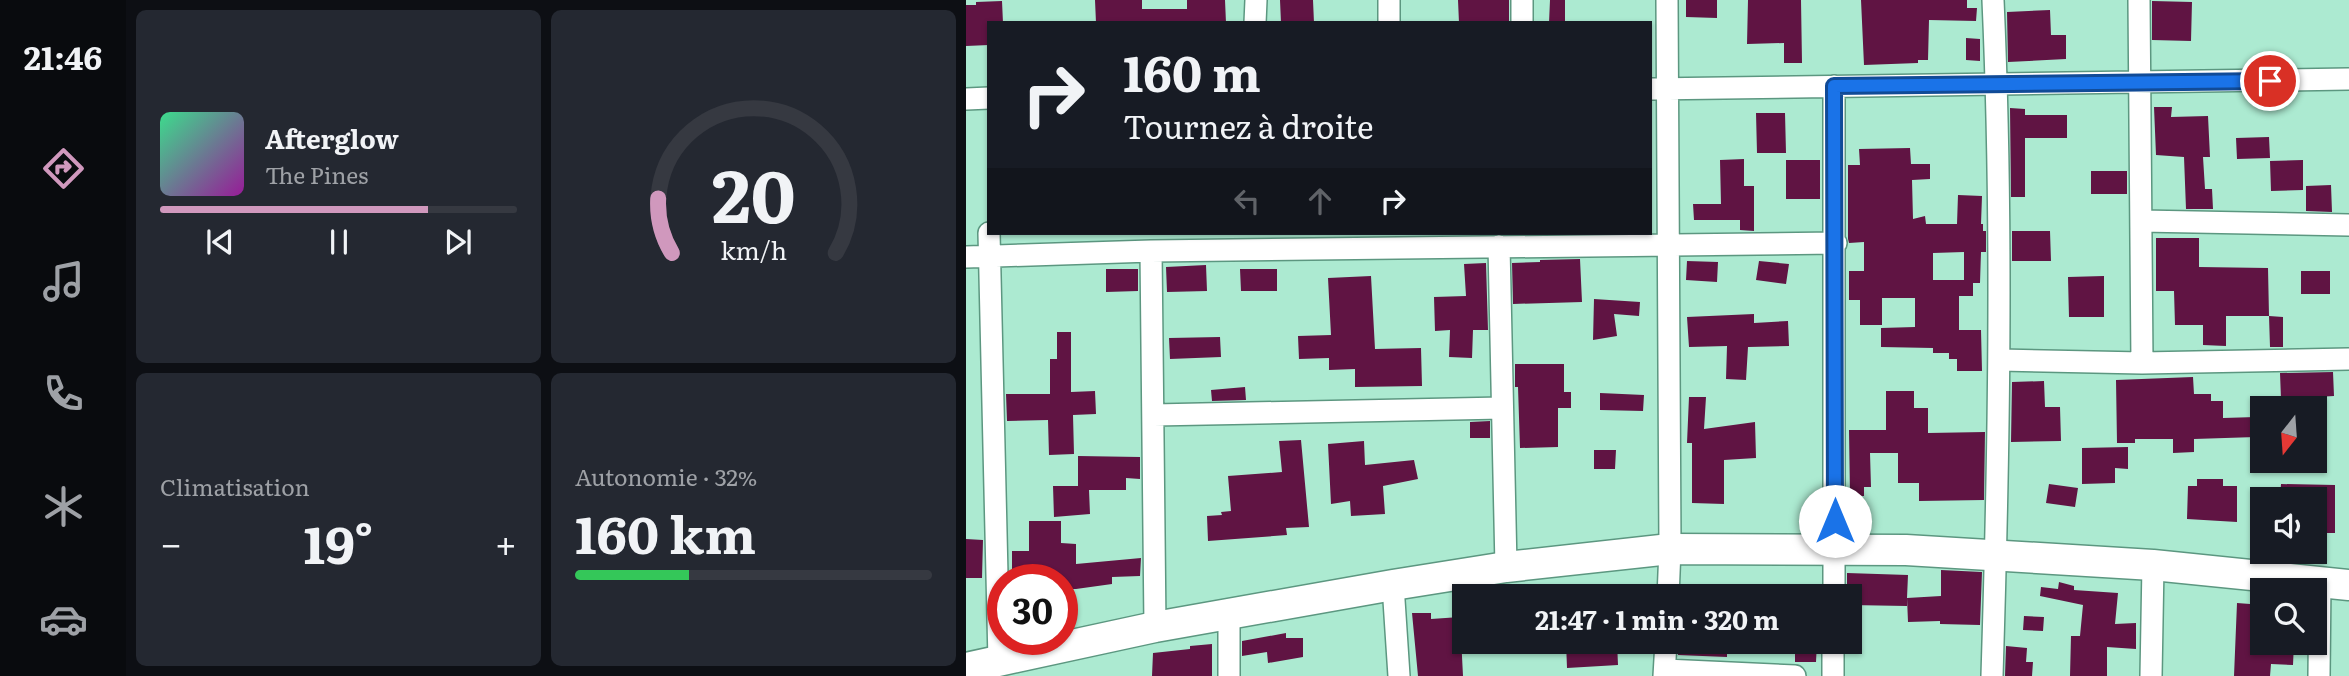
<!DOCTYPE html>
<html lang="fr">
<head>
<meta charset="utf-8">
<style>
  :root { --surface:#171b24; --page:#242831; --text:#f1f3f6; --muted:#9ea1a6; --line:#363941; --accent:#d098bd }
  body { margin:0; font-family:Literata,serif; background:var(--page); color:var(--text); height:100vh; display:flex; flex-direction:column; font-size:26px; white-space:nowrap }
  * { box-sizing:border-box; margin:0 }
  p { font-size:23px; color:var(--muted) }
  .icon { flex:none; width:38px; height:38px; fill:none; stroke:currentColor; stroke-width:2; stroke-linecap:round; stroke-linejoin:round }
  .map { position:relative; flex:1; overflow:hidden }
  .drawer { display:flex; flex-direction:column; gap:10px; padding:10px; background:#0d0f14; width:840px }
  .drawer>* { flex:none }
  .guide { position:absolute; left:21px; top:21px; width:665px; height:214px; border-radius:0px; box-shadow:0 2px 5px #0004; background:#171b24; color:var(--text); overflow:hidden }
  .needle { width:46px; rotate:197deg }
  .buttons { position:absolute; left:1284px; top:396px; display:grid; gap:14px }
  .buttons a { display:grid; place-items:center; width:77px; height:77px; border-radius:0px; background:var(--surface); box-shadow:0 2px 5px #0004; font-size:35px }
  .speed { position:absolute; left:21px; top:564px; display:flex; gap:14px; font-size:35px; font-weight:700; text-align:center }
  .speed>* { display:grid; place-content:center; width:91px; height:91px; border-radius:50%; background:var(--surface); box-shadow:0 2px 5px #0004; line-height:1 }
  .speed .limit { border:10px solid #d22; background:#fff; color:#111 }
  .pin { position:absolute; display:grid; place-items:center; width:60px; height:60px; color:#fff; margin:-30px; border:4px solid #fff; border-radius:50%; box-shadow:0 2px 7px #0007 }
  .me { position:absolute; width:77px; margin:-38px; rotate:0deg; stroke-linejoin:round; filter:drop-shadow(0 0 5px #0008) }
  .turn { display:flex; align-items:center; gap:24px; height:147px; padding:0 21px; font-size:32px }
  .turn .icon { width:91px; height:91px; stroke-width:2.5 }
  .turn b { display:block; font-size:49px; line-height:60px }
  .lanes { display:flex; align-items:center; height:66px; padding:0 21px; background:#0003; justify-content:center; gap:35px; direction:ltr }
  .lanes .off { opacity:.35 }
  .big { font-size:52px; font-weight:700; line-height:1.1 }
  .drawer .widget { flex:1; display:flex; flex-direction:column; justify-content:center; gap:10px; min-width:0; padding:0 24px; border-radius:10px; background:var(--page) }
  .drawer .dial { align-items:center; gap:0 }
  .dial svg { height:182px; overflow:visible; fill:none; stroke:var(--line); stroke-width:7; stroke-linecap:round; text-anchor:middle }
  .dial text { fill:var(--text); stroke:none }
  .song { display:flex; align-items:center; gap:21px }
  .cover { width:84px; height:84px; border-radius:10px; background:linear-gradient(135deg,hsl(150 70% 55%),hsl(300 70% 35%)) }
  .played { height:7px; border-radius:4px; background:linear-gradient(90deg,var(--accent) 75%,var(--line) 75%) }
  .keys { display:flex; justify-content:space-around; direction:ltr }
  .heat { display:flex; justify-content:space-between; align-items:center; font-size:38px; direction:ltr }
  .charge { height:10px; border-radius:5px; background:linear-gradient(90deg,#34c759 32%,var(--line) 0) }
  .drawer .tiles { flex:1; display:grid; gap:10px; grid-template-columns:repeat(2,1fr) }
  .trip { position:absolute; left:486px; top:584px; width:410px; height:70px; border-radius:0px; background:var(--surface); box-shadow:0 2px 5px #0004; font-weight:700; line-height:70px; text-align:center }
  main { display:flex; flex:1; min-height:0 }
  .tab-bar { display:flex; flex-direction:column; width:126px; justify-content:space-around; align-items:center; background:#090b0e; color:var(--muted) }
  .tab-bar .icon { width:49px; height:49px }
  .tab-bar .selected { color:var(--accent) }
  .tab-bar b { font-size:32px; color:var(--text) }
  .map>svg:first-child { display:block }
  .building { fill:#601443; fill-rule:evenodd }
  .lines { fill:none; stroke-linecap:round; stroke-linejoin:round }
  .street-casing { stroke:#5c9780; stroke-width:24 }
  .secondary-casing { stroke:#5c9780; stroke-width:33 }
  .street { stroke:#fff; stroke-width:21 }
  .secondary { stroke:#fff; stroke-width:30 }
  .route-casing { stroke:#114b97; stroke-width:18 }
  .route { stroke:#1a73e8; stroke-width:12 }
</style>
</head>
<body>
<main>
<nav class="tab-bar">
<b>21:46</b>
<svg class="icon selected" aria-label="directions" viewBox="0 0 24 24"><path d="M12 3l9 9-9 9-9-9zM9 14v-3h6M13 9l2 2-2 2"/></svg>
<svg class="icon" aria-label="music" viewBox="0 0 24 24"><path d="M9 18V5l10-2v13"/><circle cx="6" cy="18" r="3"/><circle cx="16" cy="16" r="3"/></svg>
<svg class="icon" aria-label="phone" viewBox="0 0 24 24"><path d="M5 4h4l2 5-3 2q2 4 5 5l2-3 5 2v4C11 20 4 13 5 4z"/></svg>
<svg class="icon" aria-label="climate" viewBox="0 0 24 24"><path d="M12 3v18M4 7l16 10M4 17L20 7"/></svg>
<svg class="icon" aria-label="car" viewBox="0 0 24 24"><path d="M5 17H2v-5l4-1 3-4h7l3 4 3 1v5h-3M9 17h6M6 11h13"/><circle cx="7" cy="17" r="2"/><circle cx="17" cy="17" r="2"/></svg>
</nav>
<section class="drawer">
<div class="tiles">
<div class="widget">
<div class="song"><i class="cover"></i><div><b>Afterglow</b><p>The Pines</p></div></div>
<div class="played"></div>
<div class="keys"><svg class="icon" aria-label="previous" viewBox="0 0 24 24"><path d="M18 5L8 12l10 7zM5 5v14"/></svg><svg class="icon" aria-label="pause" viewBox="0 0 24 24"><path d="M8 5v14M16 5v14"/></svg><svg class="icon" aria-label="next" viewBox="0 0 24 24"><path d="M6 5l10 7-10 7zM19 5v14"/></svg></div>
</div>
<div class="widget dial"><svg viewBox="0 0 100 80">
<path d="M14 69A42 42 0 1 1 86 69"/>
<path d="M14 69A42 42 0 0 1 8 45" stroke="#d098bd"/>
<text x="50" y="56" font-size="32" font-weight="700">20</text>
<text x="50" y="72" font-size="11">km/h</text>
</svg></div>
<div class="widget"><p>Climatisation</p>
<div class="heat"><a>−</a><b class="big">19°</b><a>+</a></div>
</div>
<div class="widget"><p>Autonomie · 32%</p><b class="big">160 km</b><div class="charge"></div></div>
</div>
</section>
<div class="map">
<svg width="1383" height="676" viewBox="0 0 1383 676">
  <rect width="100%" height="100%" fill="#acead1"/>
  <path class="building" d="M129,0H176V9H221V0H259L260,23H130Z
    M314,0H347L348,23H315Z
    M492,0H543V23H493Z
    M584,0H599V23H583Z
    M720,0H751V18L720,17Z
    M782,0H835L836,63H818V43L781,44Z
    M895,0H1001V8H1011L1010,21L963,20L962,60H952V63L898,65Z
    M36,1L37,23H23V45L0,46V5H10V2Z
    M1186,1L1226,2L1225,41L1186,40Z
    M1084,10L1085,35H1100V59L1042,62L1041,12Z
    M1000,38L1014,39V61L1000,60Z
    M1188,107H1206L1205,117L1242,116L1244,157H1237L1239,189H1246L1247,209H1220L1218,157L1190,155Z
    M1044,108L1059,109V115H1101V138H1059V197H1045Z
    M790,113H819L820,153H791Z
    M1303,137L1304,158L1271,159L1270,138Z
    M944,148L945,164H964V179L946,180L947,219L959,216L960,224H991L992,195L1016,196L1015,224H1017V231H1020V252H1015L1014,283H1007V296H993V330H1015L1016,371H991V359H983V353H967V348L915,347V328L949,327V298H916V325H894V300H883V271H898V242L883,243L882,239V165H894L893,149ZM998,252V280H967V253Z
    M778,159V186H788V231L774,230V220H728L727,204H755L754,160Z
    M820,160H854V199H820Z
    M1337,160V190L1305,191L1304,161Z
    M1125,171H1161V194H1125Z
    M1365,185L1366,212L1340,211V186Z
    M1046,231H1084L1085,261H1046Z
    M1190,238H1233V267L1302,268L1303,316H1260V346L1237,345V325H1209L1208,291H1190Z
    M614,259L616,302L547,304L546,263L574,262V260Z
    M721,261L752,262L751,282L720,280Z
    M793,261L823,264L820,284L790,280Z
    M520,263L522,330H507L506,358L483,357L484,330L469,331L468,297L500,296L498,264Z
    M240,265L241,291L201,292L200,267Z
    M140,269H172V291L140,292Z
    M274,269H311V291H275Z
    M1335,271H1364V294H1335Z
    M405,276L409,349L455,348L456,386L389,387V369L363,370V358L333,359L332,336L365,335L362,278Z
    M1138,276V317H1103L1102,277Z
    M628,299L674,302L673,316L648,314L651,336L627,340Z
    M788,314V323L822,321L823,346L782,347L780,380L760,379L761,346L723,347L721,317Z
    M1303,316L1317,317V347H1304Z
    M91,332H105V392L129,391L130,414L107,415L108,454L83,455L82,420L41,421L40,394H84V359H91Z
    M254,337L255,357L204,359L203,338Z
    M549,364H598V392H605V408H592V447L554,448L552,387H549Z
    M1367,372L1368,396L1315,399L1314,373Z
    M1227,377L1228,394H1245V401H1257V418L1290,417V437L1228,439V452L1207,453V439H1169V443H1151L1150,380Z
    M1078,381L1079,407H1094L1095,441L1045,442L1046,382Z
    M279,387L280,400L246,401L245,390Z
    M920,391H948V408H962V433L1019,432L1018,500L953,501V483H932V453H904L905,487H898V496H884L883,430H920Z
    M634,393L678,395L677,411L634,410Z
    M723,397H740L738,429L789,422L790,458L758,460V504L726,503V443H721Z
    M524,421V438H504V422Z
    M335,440L343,527L320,528L321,535L242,541L241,516L256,515L255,512L265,511L262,476L316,472L313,441Z
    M398,441L399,465L448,460L452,479L417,486L419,514L385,516L384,501L365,504L362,444Z
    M1162,447V469L1149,468V483L1116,484V448Z
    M628,450H650L649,469H628Z
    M112,456L174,457V479L160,478V490H123L124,514L88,517L87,486H112Z
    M1231,479H1257V486H1271V522L1221,519L1222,486H1231Z
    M1083,484L1112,488L1109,507L1080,503Z
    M1315,484L1369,485V533H1349V499H1314Z
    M63,521H95V543L110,544V564L175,558L174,576L146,577V584L110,589H96V579H46V551H63Z
    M0,539L17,540L16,578H0Z
    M975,570L1016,572L1014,625L974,624V621L942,622L941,598V606L884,605V597H881V573L942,575L941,598L975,596Z
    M1093,582L1108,586V590L1152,593L1149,624L1170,623V649L1141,647V676H1104L1105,636H1114L1117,605L1074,596L1075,587L1092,589Z
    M1271,603L1297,605V642H1328L1327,665L1305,664L1304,676H1268Z
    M446,613H465V619L494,617L497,676H452Z
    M1058,616L1078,617L1077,631L1057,630Z
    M320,633V638H337V657L302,663L301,652L276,656V641Z
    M600,642H651L652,665L601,668Z
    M713,642H761V657L712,655Z
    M829,642H851L850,662H829Z
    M246,644V676H186L187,653L224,649V646Z
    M1040,646L1061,648L1060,662H1067L1066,676H1039Z"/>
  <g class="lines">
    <g class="street-casing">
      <path id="street" d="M423,0V23
        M556,0V23
        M701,0L704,549L702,597
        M1173,0L1176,363
        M289,23L290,0
        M868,86V597
        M684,89L1383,79
        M0,99L23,98
        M1175,221L1383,225
        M23,233L33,661
        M533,246L540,567
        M185,251L189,627
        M0,257L185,251L870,243
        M1034,360L1176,363L1383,359
        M188,415L536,408
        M427,585L433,676
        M699,670L829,676
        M263,676V613
        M698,676L700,642
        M867,676V642
        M1026,676C1033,451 1037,225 1027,0
        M1185,676L1187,565
        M1353,676L1354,581"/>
    </g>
    <g class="secondary-casing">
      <path id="secondary" d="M0,668L189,627L427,585L540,567L704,549L940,550L1187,565L1383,585"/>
    </g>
    <use href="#street" class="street"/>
    <use href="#secondary" class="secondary"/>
  </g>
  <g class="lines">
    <g class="route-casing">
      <path id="route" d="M869,521L868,86L1304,81"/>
    </g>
    <use href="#route" class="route"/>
  </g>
</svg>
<div class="buttons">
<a><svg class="needle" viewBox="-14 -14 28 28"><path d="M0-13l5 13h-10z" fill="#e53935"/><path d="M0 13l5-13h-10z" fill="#9ea1a6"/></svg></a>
<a><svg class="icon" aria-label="sound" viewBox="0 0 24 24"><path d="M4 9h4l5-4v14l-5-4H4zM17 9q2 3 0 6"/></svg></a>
<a><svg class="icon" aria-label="search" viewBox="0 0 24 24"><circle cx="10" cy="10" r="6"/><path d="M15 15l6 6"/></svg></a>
</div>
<div class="speed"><div class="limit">30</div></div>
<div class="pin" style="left:1304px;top:81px;background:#d93025"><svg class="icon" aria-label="arrive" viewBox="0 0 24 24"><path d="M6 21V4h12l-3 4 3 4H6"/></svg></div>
<svg class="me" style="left:869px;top:521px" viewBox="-20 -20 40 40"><circle r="19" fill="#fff"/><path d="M0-13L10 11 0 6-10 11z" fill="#1a73e8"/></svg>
<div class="trip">21:47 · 1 min · 320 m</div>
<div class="guide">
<div class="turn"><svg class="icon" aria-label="right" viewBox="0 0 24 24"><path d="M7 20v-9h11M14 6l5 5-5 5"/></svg><div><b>160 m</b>Tournez à droite</div></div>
<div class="lanes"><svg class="icon off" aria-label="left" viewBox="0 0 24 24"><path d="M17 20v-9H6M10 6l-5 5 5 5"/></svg><svg class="icon off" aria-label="ahead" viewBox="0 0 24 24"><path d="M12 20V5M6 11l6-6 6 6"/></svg><svg class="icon" aria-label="right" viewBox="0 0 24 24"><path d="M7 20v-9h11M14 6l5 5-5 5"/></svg></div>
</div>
</div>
</main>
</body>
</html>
